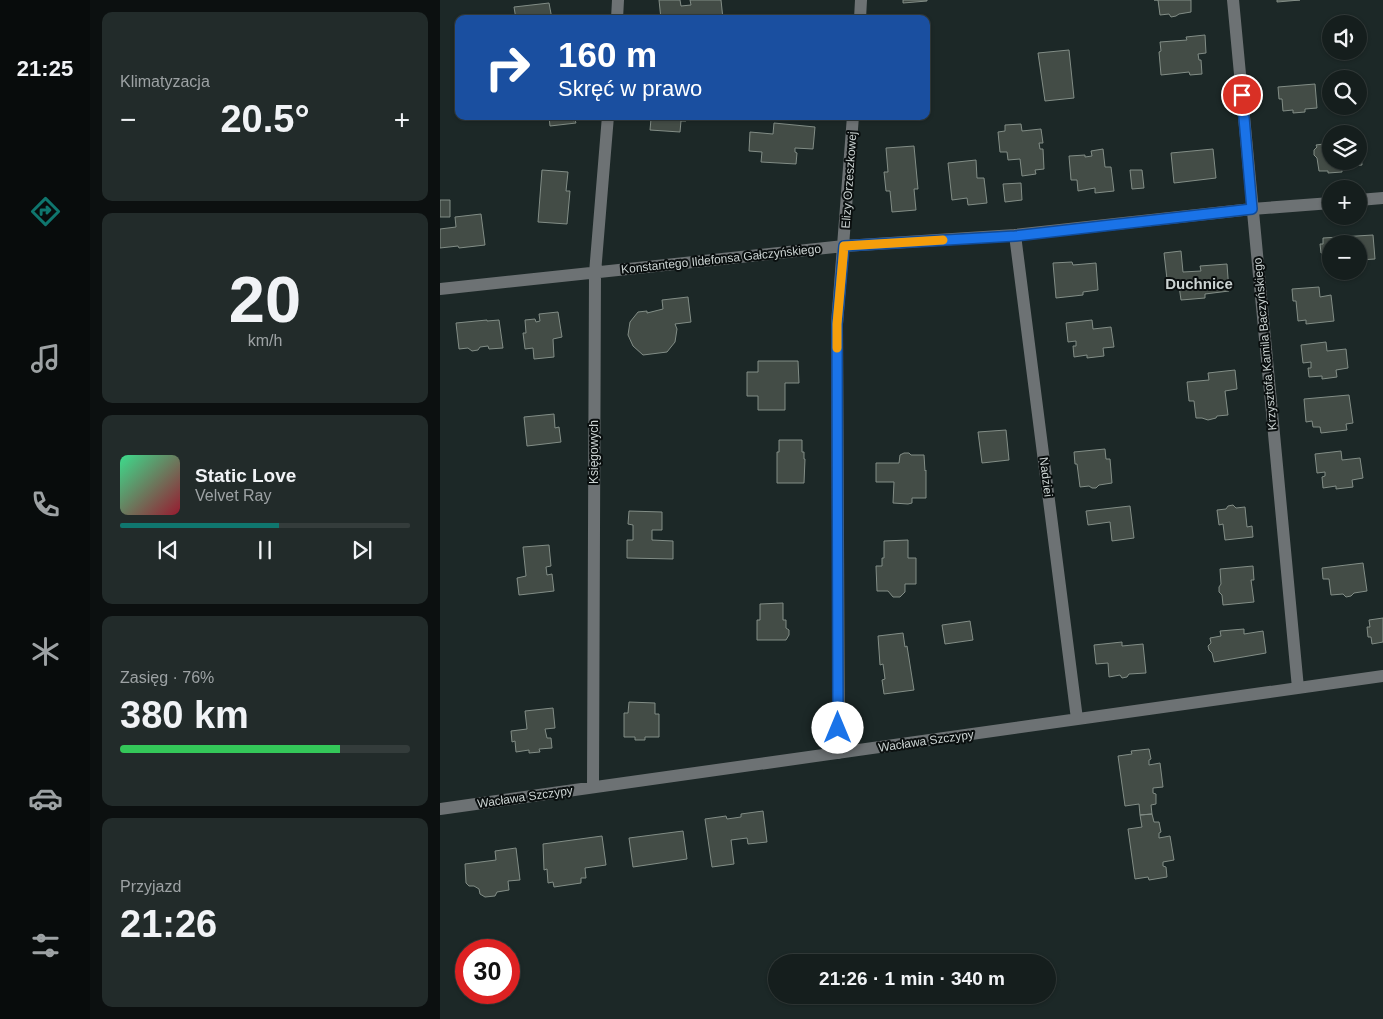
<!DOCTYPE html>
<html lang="pl">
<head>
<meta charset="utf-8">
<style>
  :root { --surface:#151e1d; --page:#222b2a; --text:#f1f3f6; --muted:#9da2a4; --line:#343c3b; --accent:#0f766e }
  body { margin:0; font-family:Helvetica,sans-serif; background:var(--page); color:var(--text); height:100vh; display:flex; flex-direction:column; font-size:19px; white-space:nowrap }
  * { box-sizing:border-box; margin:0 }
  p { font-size:16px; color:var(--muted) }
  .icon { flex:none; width:28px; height:28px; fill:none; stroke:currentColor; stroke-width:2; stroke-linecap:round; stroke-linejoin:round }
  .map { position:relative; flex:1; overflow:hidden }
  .sheet { display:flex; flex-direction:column; gap:12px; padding:12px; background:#0c1010; width:350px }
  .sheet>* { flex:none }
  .top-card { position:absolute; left:15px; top:15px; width:475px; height:105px; border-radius:10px; box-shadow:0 1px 4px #0004,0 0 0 1px var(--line); background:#1a4fa0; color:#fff; overflow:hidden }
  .tools { position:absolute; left:882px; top:15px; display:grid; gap:10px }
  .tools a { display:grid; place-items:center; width:45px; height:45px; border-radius:50%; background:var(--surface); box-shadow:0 1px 4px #0004,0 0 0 1px var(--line); font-size:25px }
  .speed { position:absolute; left:15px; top:939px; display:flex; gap:10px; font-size:25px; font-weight:700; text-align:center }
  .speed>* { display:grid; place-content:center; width:65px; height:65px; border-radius:50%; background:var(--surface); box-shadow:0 1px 4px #0004,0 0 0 1px var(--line); line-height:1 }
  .speed .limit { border:8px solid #d22; background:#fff; color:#111 }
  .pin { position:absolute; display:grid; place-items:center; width:42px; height:42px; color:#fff; margin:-21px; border:2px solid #fff; border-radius:50%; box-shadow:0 1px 5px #0007 }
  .me { position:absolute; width:55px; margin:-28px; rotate:0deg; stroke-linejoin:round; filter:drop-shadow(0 0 4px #0008) }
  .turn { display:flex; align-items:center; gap:18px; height:105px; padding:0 20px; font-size:22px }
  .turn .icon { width:65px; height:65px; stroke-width:2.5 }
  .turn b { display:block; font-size:35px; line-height:42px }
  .big { font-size:38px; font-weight:600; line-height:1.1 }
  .sheet .tile { flex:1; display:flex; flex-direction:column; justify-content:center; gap:8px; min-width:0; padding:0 18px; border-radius:10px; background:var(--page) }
  .sheet .dial { align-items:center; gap:0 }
  .dial b { font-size:65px; line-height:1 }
  .song { display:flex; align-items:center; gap:15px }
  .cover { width:60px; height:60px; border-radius:8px; background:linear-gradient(135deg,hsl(150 70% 55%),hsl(350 70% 35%)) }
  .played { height:5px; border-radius:2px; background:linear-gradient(90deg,var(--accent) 55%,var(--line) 55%) }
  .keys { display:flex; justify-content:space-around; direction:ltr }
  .heat { display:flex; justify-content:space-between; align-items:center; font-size:28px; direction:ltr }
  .charge { height:8px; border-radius:4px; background:linear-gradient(90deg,#34c759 76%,var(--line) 0) }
  .trip { position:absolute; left:328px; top:954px; width:288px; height:50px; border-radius:25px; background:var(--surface); box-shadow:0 1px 4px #0004,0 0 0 1px var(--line); font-weight:600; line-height:50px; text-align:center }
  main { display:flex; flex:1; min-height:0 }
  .tab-bar { display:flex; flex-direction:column; width:90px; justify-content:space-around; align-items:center; background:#080c0c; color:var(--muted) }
  .tab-bar .icon { width:35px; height:35px }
  .tab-bar .current { color:var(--accent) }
  .tab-bar b { font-size:22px; color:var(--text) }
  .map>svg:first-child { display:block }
  .building { fill:#434c46; stroke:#828d86 }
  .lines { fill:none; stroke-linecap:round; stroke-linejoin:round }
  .minor { stroke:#6d7274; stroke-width:12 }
  .route-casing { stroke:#114b97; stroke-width:12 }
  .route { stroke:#1a73e8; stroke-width:9 }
  .slow { stroke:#f59e0b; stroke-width:9 }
  .labels { text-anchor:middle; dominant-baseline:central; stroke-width:4; stroke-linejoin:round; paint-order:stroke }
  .street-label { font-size:12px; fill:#cbd3d2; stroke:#0a0f0f }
  .quarter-label { font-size:15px; font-weight:bold; fill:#cbd3d2; stroke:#0a0f0f }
</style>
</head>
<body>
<main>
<nav class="tab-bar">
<b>21:25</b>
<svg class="icon current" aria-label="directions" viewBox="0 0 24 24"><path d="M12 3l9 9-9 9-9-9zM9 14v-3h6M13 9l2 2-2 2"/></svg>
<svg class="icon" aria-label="music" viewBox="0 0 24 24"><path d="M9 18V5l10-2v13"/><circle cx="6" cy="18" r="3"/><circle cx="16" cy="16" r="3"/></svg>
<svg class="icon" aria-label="phone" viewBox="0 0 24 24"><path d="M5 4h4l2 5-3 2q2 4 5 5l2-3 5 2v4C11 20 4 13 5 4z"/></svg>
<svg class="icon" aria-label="climate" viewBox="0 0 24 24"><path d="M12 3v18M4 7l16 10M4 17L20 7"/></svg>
<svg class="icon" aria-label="car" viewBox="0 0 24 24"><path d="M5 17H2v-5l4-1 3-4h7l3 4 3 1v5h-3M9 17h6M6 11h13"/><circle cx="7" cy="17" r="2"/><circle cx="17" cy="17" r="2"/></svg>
<svg class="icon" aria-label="filters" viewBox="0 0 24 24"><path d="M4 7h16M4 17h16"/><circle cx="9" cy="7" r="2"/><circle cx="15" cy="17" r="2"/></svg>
</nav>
<section class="sheet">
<div class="tile"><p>Klimatyzacja</p>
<div class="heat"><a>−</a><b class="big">20.5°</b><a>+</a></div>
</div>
<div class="tile dial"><b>20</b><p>km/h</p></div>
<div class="tile">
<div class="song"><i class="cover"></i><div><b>Static Love</b><p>Velvet Ray</p></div></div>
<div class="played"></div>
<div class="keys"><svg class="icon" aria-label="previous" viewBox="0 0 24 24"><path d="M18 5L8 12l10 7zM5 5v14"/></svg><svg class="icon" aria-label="pause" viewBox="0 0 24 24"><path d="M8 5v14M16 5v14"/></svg><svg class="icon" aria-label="next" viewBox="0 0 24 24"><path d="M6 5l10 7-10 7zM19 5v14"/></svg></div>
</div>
<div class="tile"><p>Zasięg · 76%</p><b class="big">380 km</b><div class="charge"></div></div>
<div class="tile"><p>Przyjazd</p><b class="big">21:26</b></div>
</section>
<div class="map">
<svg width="943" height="1019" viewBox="0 0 943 1019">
  <rect width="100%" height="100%" fill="#1c2827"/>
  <path class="building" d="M219,0H240L241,6L251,5L250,0H281L283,19H221Z
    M463,0H487V1L463,3Z
    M714,0H751V12L739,14L736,16L731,17L729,14L720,15L718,0Z
    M837,0H860L837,2Z
    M109,3L112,19H76L74,7Z
    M765,35L766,53L758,54L759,60H761L762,74L750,75L749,72L721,75L719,52L721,51L720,42L747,40L746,37Z
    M629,50L634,98L605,101L598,53Z
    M875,84L877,108L865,109V112L853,113V110L843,111L842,99H839L838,87Z
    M94,116H132L133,121L135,120L136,123L110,126L109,117L94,119Z
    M209,116H250L246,121H241L240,132L210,130L211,119H209Z
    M334,123L375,127L373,149L355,148V152L357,153L356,164L321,162L322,152L309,151L310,132L333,134Z
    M581,124L582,131L601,129L603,143H599L600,149H603L604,169L595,170L596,174L582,176L580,159L568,160L567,152H560L558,132L565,131V125Z
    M891,143V161H919V143H920L922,165L902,167V172L888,173V171H879L877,158L874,155V150L877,147L876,145Z
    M474,146L478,189H474L476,210L452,212L450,191H446L444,172H448L446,148Z
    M663,149L665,167H671L674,191L655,193V188L638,191L637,180H631L629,156L645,155V157L652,156L651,151Z
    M773,149L776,178L734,183L731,153Z
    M536,160L537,178H544L547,203L528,205L527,198L512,200L508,163Z
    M102,170L128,172L126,191H130L127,224L98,222Z
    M690,170H702L704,188L692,189Z
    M581,183L582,200L565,202L563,184Z
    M0,200H10V217H0Z
    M41,214L45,245L19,248L18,246L0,248V229L16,227L15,217Z
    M933,235L935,259L919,260V244H891V264H885L884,253H881L880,244H883V238Z
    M741,251L743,272L761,271L760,266L787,264L789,291L765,294V298L741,300L739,286L728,288L724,253Z
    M632,262L633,265L656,263L658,290L643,292V295L616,298L613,263Z
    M879,287L880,297L891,295L894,321L866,324V320L858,321L856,301H853L852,289Z
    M248,297L251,322L235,324L237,329L235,342L227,352L203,355L193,346L188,335L190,322L198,312L207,311V313L223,309L222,300Z
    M118,312L122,337L113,339L114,357L94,359L93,348L85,349L83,333H86L85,320L95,319L96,322L100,321L99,314Z
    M47,320V321L59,320L63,348L49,349L48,346L40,347L38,350L32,351L28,348L19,349L16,323Z
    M652,320L653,329L671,327L674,347L663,348L664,356L647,358V355L634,357L633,346H636V341L628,342L626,323Z
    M886,342L887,351L906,349L908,368L896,370L897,377L882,379V376L869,377L868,368H871V362L863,363L861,345Z
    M318,361H358L359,383H345V410H318V396H307V372H318Z
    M795,370L797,389L785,391L788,415L777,416L776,418L768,420L762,418H756L754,401H749L747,382L769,380L768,373Z
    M909,395L913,423L906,424L907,430L881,433L880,427H873L872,421L866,422L864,399Z
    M114,414L115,428L119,427L121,442L87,446L84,417Z
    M566,430L569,460L542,463L538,432Z
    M339,440H362V452H364V459H365L364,483H337V452H339Z
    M665,449L666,459H670L672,483L659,485L656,488H652L649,486L640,487L637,464H635L634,452Z
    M901,451L902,460L920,458L923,478L912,480L913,487L896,489V486L883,488L882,477L885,476V472L877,473L875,454Z
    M464,453H469L471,455H484L485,471L486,470V498H472V503L468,504L453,503L454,482H436V463H459L460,455Z
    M793,505L796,508L805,507L807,527L812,526L813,537L785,540L783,524L779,525L777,510L786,509L788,506Z
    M690,506L694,538L672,541L670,522L648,525L646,511Z
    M189,511L222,512V530H212V540L233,541V559L187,558V540H193V525L188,524Z
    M468,540V558H476V584H465V592L460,597H453L448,591H437L436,566H442V558H444V541Z
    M109,545L111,566L106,567L107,575L112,574L114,591L79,595L77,578L86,576L83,547Z
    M923,563L927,591L914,593L911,596L906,597L903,594L891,595L889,579H883L882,568Z
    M813,566L814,580H811L814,602L783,605L782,595L779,592V587L781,584L780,569Z
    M343,603V620H346V628L349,630V635L346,640H317V620H320V604Z
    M943,618V642L932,644L931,637H928L927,627H930L929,620Z
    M530,621L533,640L505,644L502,625Z
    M804,629V634L823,631L826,653L774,662L772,653L769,650L768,646L771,643L770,638L781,636L780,631Z
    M463,633L465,647L467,646L474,690L444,694L442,680L445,679L443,664L440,665L438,636Z
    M682,642V646L703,644L706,673L689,674L687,677L682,678L680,675L669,677L668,663L656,664L654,645Z
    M189,702L215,703V714H219V737H205V740H195V737H184V713H188Z
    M113,708L115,728L105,729L107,738H111L112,748L99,749L100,752L89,753V750L76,752L75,741L72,742L71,731L87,729L85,711Z
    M709,749L711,759L709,760V765L720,763L723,787L713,788V793L716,794V804L711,805L712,814L700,815L699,804L685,806L678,756L692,754L691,751Z
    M323,811L327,842L308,844L307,838L291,840L294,864L272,867L265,819L286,816L287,819L301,817V814Z
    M712,814L714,822H719L721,832L719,833V838L730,836L734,860L723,862V866L726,867L727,877L709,880L708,877L695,879L688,829L702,827L700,815Z
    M243,831L247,859L193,867L189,838Z
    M162,836L166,865L145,868L146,878H141V883L114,887L113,882L108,883L107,869L104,870L103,844Z
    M76,848L80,880L68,881L69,890L57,892L55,896L45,897L40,894L39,889L34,886H29L26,883L25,864L56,860L55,851Z"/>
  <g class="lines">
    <path class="minor" d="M793,0L858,688
      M177,19L178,0
      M420,19L421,0
      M919,200L943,198
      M575,235L637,719
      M0,289L404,246L575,235L812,209L891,203
      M399,753L397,324L413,116
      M153,787L155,273L168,116
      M0,809L943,676"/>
  </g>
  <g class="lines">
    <g class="route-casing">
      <path id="route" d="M398,728L397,324L404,246L575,236L812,209L802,95"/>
    </g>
    <use href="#route" class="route"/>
    <path class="slow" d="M397,348V324L404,246L503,240"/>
  </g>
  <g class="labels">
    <g class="street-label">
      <text transform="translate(409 180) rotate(-86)">Elizy Orzeszkowej</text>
      <text transform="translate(281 259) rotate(-6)">Konstantego Ildefonsa Gałczyńskiego</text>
      <text transform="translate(825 344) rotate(-95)">Krzysztofa Kamila Baczyńskiego</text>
      <text transform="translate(154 452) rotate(-90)">Księgowych</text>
      <text transform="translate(606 477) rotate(83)">Nadziei</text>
      <text transform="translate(486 741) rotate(-8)">Wacława Szczypy</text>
      <text transform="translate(85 797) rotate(-8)">Wacława Szczypy</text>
    </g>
    <g class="quarter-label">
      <text x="759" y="283">Duchnice</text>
    </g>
  </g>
</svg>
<div class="tools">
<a><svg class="icon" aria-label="sound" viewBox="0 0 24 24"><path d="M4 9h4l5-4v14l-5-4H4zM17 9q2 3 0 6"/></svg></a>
<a><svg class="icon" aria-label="search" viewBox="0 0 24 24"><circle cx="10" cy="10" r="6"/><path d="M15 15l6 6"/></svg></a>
<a><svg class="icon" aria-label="layers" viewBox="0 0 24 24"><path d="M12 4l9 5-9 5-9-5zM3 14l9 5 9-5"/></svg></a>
<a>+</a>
<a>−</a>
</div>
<div class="speed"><div class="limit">30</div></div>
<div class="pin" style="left:802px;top:95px;background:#d93025"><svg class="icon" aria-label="arrive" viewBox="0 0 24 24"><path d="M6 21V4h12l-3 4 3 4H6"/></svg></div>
<svg class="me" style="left:398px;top:728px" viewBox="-20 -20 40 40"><circle r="19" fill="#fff"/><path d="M0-13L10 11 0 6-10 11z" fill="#1a73e8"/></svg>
<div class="trip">21:26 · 1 min · 340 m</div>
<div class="top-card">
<div class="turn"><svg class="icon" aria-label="right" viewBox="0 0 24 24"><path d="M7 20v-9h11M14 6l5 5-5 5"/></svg><div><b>160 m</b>Skręć w prawo</div></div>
</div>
</div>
</main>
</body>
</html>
